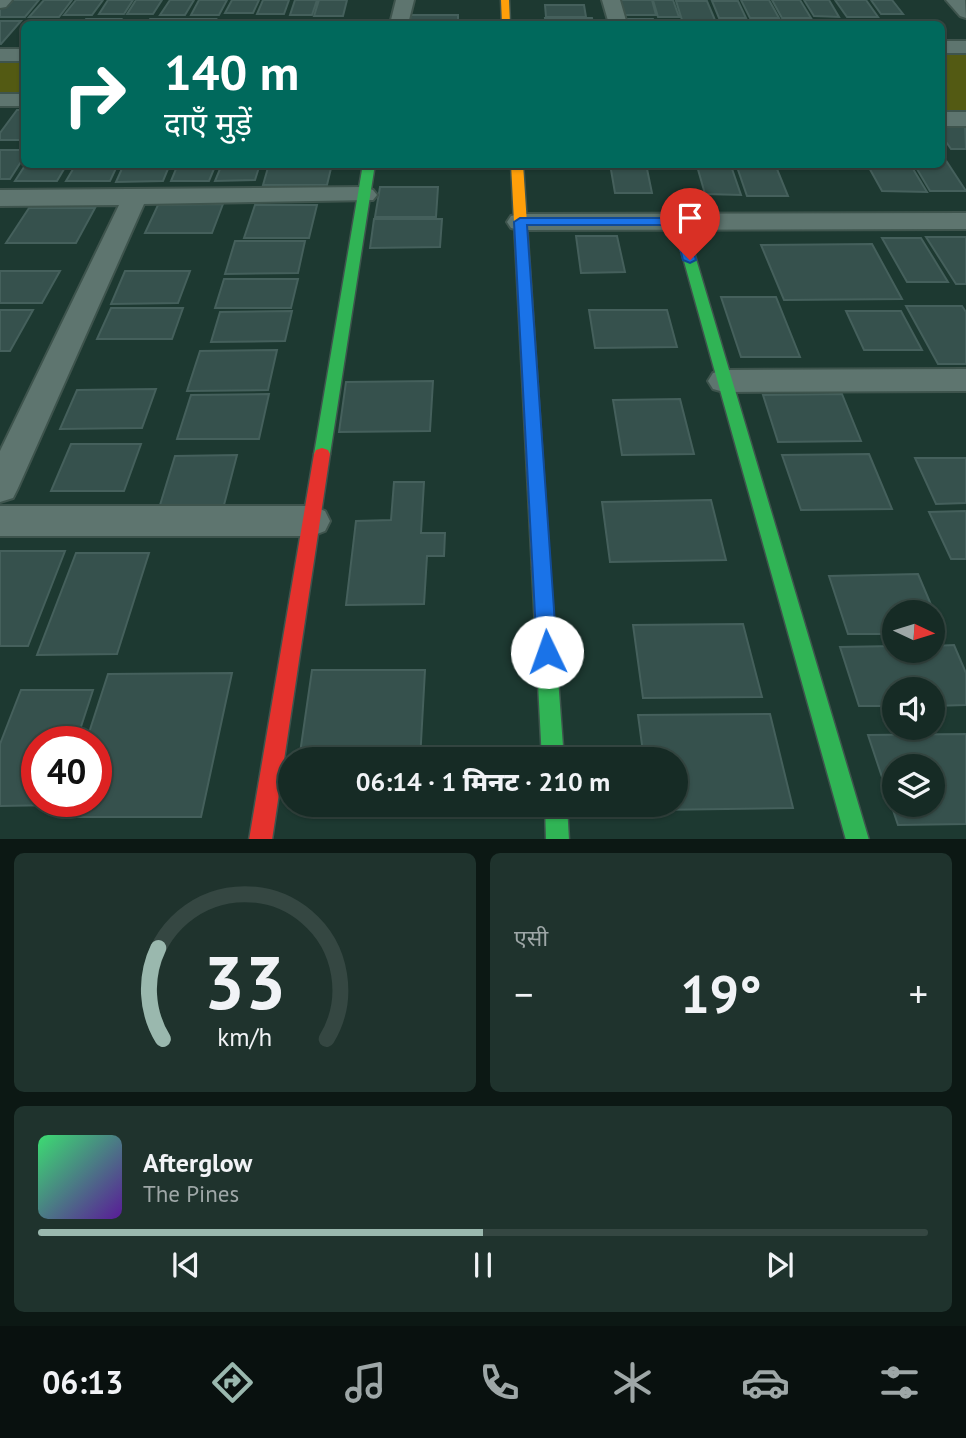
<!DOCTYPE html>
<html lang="hi">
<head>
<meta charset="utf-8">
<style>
  :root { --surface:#162b25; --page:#1f332d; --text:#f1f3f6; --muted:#9ea7a7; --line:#354742; --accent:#9ab8ae }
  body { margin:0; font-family:"PT Sans","Noto Sans Devanagari",sans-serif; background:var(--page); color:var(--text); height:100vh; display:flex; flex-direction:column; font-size:26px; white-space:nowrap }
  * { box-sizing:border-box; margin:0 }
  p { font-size:23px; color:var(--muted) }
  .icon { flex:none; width:38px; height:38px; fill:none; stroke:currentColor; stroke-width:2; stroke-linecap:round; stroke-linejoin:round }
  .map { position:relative; height:839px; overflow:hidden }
  .details { display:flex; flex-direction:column; gap:14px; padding:14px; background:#0c1814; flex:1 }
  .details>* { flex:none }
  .banner { position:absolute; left:21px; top:21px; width:924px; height:147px; border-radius:10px; box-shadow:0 2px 5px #0004,0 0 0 2px var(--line); background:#00695c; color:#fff; overflow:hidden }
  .needle { width:46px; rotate:94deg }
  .fabs { position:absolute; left:882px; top:600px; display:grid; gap:14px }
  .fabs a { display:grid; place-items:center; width:63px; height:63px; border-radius:50%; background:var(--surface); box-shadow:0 2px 5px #0004,0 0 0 2px var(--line); font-size:35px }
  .speed { position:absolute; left:21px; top:726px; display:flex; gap:14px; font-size:35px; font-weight:700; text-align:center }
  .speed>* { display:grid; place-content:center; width:91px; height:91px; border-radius:50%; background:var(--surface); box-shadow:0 2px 5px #0004,0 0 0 2px var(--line); line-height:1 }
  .speed .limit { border:10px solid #d22; background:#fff; color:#111 }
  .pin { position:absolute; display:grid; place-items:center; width:60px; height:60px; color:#fff; margin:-72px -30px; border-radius:50% 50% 50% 0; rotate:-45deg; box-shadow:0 0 7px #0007 }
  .pin .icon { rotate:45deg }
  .me { position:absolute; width:77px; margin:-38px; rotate:357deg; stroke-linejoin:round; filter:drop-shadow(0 0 5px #0008) }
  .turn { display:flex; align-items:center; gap:24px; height:147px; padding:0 28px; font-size:32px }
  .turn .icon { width:91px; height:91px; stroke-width:2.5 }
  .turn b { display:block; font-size:49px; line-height:60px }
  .big { font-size:52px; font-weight:800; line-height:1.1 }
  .details .card { flex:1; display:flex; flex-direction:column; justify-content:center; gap:10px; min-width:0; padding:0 24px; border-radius:10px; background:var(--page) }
  .details .dial { align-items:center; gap:0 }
  .dial svg { height:182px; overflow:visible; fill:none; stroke:var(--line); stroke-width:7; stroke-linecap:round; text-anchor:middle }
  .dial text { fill:var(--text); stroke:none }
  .song { display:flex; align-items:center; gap:21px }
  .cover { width:84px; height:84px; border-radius:10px; background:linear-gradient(135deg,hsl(140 70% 55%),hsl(270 70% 35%)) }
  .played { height:7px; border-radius:4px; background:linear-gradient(90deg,var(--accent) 50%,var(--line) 50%) }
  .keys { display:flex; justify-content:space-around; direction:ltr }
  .heat { display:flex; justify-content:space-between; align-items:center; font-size:38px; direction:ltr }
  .details .tiles { flex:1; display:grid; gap:14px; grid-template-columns:1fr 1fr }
  .card:last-child { grid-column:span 2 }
  .trip { position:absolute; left:278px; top:747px; width:410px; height:70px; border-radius:35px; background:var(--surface); box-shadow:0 2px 5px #0004,0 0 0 2px var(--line); font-weight:800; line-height:70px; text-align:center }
  .tabs { display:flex; height:112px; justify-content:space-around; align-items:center; background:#09110f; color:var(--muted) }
  .tabs .icon { width:49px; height:49px }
  .tabs .selected { color:var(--accent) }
  .tabs b { font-size:32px; color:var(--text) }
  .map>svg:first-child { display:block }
  .green { fill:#535a13 }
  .building { fill:#36514d; stroke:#45605c; stroke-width:2; fill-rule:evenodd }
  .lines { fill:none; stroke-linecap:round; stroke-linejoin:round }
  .street-casing { stroke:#3e544d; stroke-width:4 }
  .fast-casing { stroke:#3e544d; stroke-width:3 }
  .slow-casing { stroke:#3e544d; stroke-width:3 }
  .jam-casing { stroke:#3e544d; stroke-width:3 }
  .street { fill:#5e756f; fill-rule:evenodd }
  .fast { fill:#30b455; fill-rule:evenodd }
  .slow { fill:#ff9f0a; fill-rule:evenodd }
  .jam { fill:#e5322d; fill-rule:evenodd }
  .route { fill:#1a73e8; stroke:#114b97; stroke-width:2 }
</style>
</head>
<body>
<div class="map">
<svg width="966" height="840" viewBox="0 0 966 840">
  <rect width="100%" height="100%" fill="#1d3931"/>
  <path class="green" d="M942,51H966V111H942Z
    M0,63H24V92H0Z"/>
  <path class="building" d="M6,0H39L25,17H0V7Z
    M44,0H72L59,17H29Z
    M76,0H103L92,15H64Z
    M108,0H133L124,14H99Z
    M136,0H162L153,14H127Z
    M170,0H194L185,15H160Z
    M199,0H227L219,15H191Z
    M232,0H259L253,13H225Z
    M263,0H289L284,14H257Z
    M295,0H317L312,15H290Z
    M319,0H347L343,16H314Z
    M614,0H652L656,15H617Z
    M653,0H673L679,17H658Z
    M741,0H769L779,18H750Z
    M772,0H800L811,18H782Z
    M804,0H829L839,17L814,16Z
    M835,0H866L878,17H847Z
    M871,0H892L903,14H881Z
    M676,1H707L715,20H682Z
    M712,1H738L746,18H719Z
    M545,5H584L586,17H546Z
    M410,15H458V24H409Z
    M545,18H592L593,24H546Z
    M86,19H121L117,24H82Z
    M150,19H216L213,24H147Z
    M622,19H653L655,24H623Z
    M246,20H277L275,24H244Z
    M781,20L816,21L818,24H783Z
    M849,20H878L881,24H852Z
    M0,21H21L1,44H0Z
    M17,110H24V140H0V133Z
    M942,125H965L966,149H951L942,136Z
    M0,150H24V157L10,179H0Z
    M942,159H945L966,191H930L914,164H942Z
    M26,164H67L57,181H15Z
    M76,164H118L110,181H66Z
    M124,164H170L163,181L116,182Z
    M178,164H216L209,181H171Z
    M222,164H260L255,180L215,181Z
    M269,164H332L327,185H263Z
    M610,164H646L652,193H615Z
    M736,164H775L788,196H747Z
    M867,164H910L927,192L882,191Z
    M697,166H731L741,195L705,194Z
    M380,187H438L436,217H375Z
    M223,204L212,233H145L158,205Z
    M255,205H317L309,238H244Z
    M29,208H95L76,243H6Z
    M374,219H442L440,247L370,248Z
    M576,236H617L625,272L581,273Z
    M926,237H966V284H956Z
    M882,238H921L948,282H907Z
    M235,241H305L298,273L225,274Z
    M872,244L902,299L784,300L761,245Z
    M0,271H60L42,303H0Z
    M125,271H190L178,303L111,304Z
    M224,279H298L291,308H215Z
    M721,297H776L800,357H741Z
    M906,306H962L966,312V364H938Z
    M111,308H183L172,339H97Z
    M0,310H33L10,351H0Z
    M589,310H667L677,347L595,348Z
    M292,311L285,341L211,342L220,312Z
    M846,311H901L922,350H864Z
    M277,350L268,390L187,391L200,351Z
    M433,381L430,431L339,432L346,382Z
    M156,389L142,428L60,429L77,390Z
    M269,394L259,439H177L191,395Z
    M842,394L861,441L778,442L763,395Z
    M680,399L694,454L622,455L613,400Z
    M71,444H141L124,491H51Z
    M869,454L892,509L801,510L782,455Z
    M237,455L224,505H160L175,456Z
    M915,458H966V503L936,504Z
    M394,482H424L421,533H445L444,556H427L424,604L346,605L356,521L391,520Z
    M711,500L726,560L610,562L602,502Z
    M966,511V559H951L929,512Z
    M0,551H65L28,646H0Z
    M76,553H149L117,654L37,655Z
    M918,574L943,633H933V612H894V634H848L829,576Z
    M743,624L762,697L643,698L633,625Z
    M954,645L966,673V705L933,706V690H894V706H859L840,647L894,646V651H933V646Z
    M312,670H425L420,760H299Z
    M232,673L201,817H62L67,802H96V742H86L108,674Z
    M21,690H93L76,742H37V802H56L55,805L0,806V744Z
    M770,714L793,808L651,810V805H676V760H644L638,715Z
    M966,734V824L898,825L868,735ZM894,766H933V805H894Z"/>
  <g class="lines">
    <g class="street-casing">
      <path id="street" d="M0,0H12L6,7L0,8Z
        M396,0H414L408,24H390Z
        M602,0H620L627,24H609Z
        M946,0H965L966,18L960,16Z
        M942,41H966V53H942Z
        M0,49H24V61H0Z
        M0,94H24V106H0Z
        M942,112H966V126H942Z
        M364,187L373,190L377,195L373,200L144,204L18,488L13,498L0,502V451L119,205L0,206V190Z
        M966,213V229L520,230L511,228L507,222L511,216L520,214Z
        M966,369V391L724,392L713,389L708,381L713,373L724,370Z
        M0,506H312L325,511L330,521L325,531L312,536H0Z"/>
    </g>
    <g class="fast-casing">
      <path id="fast" d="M363,164H375L330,454L328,458H316L314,454Z
        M679,218L685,222L869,840H846L673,222Z
        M541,561L547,564L550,569L564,760H542L532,569L535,564Z
        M545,805H567L569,840H546Z"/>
    </g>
    <g class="slow-casing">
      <path id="slow" d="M501,0H509L510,24H502Z
        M511,164H523L550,569L547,574L541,577L535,574L532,569Z"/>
    </g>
    <g class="jam-casing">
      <path id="jam" d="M322,448L328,450L330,454L272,840H249L314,454L316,450Z"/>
    </g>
    <use href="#street" class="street"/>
    <use href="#fast" class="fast"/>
    <use href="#slow" class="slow"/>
    <use href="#jam" class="jam"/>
  </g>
  <path class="route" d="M520,218H679L685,222L696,260L690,263L683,260L674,225H527L557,652L554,658L547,661L540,658L537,652L514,222Z"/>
</svg>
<div class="fabs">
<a><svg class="needle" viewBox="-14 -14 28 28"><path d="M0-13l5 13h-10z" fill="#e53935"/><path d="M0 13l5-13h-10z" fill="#9ea7a7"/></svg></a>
<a><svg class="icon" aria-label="sound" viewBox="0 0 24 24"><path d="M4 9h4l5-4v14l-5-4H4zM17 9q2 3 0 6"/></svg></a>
<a><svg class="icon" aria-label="layers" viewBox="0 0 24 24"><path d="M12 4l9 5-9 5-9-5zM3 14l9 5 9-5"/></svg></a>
</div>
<div class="speed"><div class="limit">40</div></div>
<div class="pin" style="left:690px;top:260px;background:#d93025"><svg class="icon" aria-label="arrive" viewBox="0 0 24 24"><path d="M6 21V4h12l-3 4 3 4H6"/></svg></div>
<svg class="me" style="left:547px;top:652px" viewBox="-20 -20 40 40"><circle r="19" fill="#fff"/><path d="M0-13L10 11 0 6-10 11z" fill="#1a73e8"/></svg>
<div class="trip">06:14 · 1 मिनट · 210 m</div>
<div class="banner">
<div class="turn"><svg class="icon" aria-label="right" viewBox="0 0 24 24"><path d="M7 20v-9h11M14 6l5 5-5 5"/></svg><div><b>140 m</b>दाएँ मुड़ें</div></div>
</div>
</div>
<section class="details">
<div class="tiles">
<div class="card dial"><svg viewBox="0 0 100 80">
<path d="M14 69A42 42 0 1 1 86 69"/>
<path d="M14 69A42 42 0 0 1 12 29" stroke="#9ab8ae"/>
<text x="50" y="56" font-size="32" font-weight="700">33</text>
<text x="50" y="72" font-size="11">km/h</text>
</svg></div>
<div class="card"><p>एसी</p>
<div class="heat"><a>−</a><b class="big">19°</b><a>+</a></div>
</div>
<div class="card">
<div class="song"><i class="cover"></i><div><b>Afterglow</b><p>The Pines</p></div></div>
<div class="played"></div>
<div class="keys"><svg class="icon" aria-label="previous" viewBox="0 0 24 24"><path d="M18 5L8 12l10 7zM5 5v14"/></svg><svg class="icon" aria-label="pause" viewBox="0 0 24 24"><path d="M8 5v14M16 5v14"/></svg><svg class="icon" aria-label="next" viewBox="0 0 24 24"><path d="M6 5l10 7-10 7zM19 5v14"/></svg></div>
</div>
</div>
</section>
<nav class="tabs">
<b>06:13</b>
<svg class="icon selected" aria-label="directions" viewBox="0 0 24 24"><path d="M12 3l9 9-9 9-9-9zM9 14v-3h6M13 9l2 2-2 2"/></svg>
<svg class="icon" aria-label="music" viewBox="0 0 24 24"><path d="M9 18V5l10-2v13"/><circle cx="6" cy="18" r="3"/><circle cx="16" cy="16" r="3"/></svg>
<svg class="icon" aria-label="phone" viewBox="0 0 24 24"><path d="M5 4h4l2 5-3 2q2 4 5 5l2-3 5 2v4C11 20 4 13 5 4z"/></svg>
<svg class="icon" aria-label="climate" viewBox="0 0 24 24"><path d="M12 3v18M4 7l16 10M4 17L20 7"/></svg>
<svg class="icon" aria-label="car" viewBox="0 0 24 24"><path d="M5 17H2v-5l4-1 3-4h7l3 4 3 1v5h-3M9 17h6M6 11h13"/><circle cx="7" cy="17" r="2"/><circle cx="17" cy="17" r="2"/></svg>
<svg class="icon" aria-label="filters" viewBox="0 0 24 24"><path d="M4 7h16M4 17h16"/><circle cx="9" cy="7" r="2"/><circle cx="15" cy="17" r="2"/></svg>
</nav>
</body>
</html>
